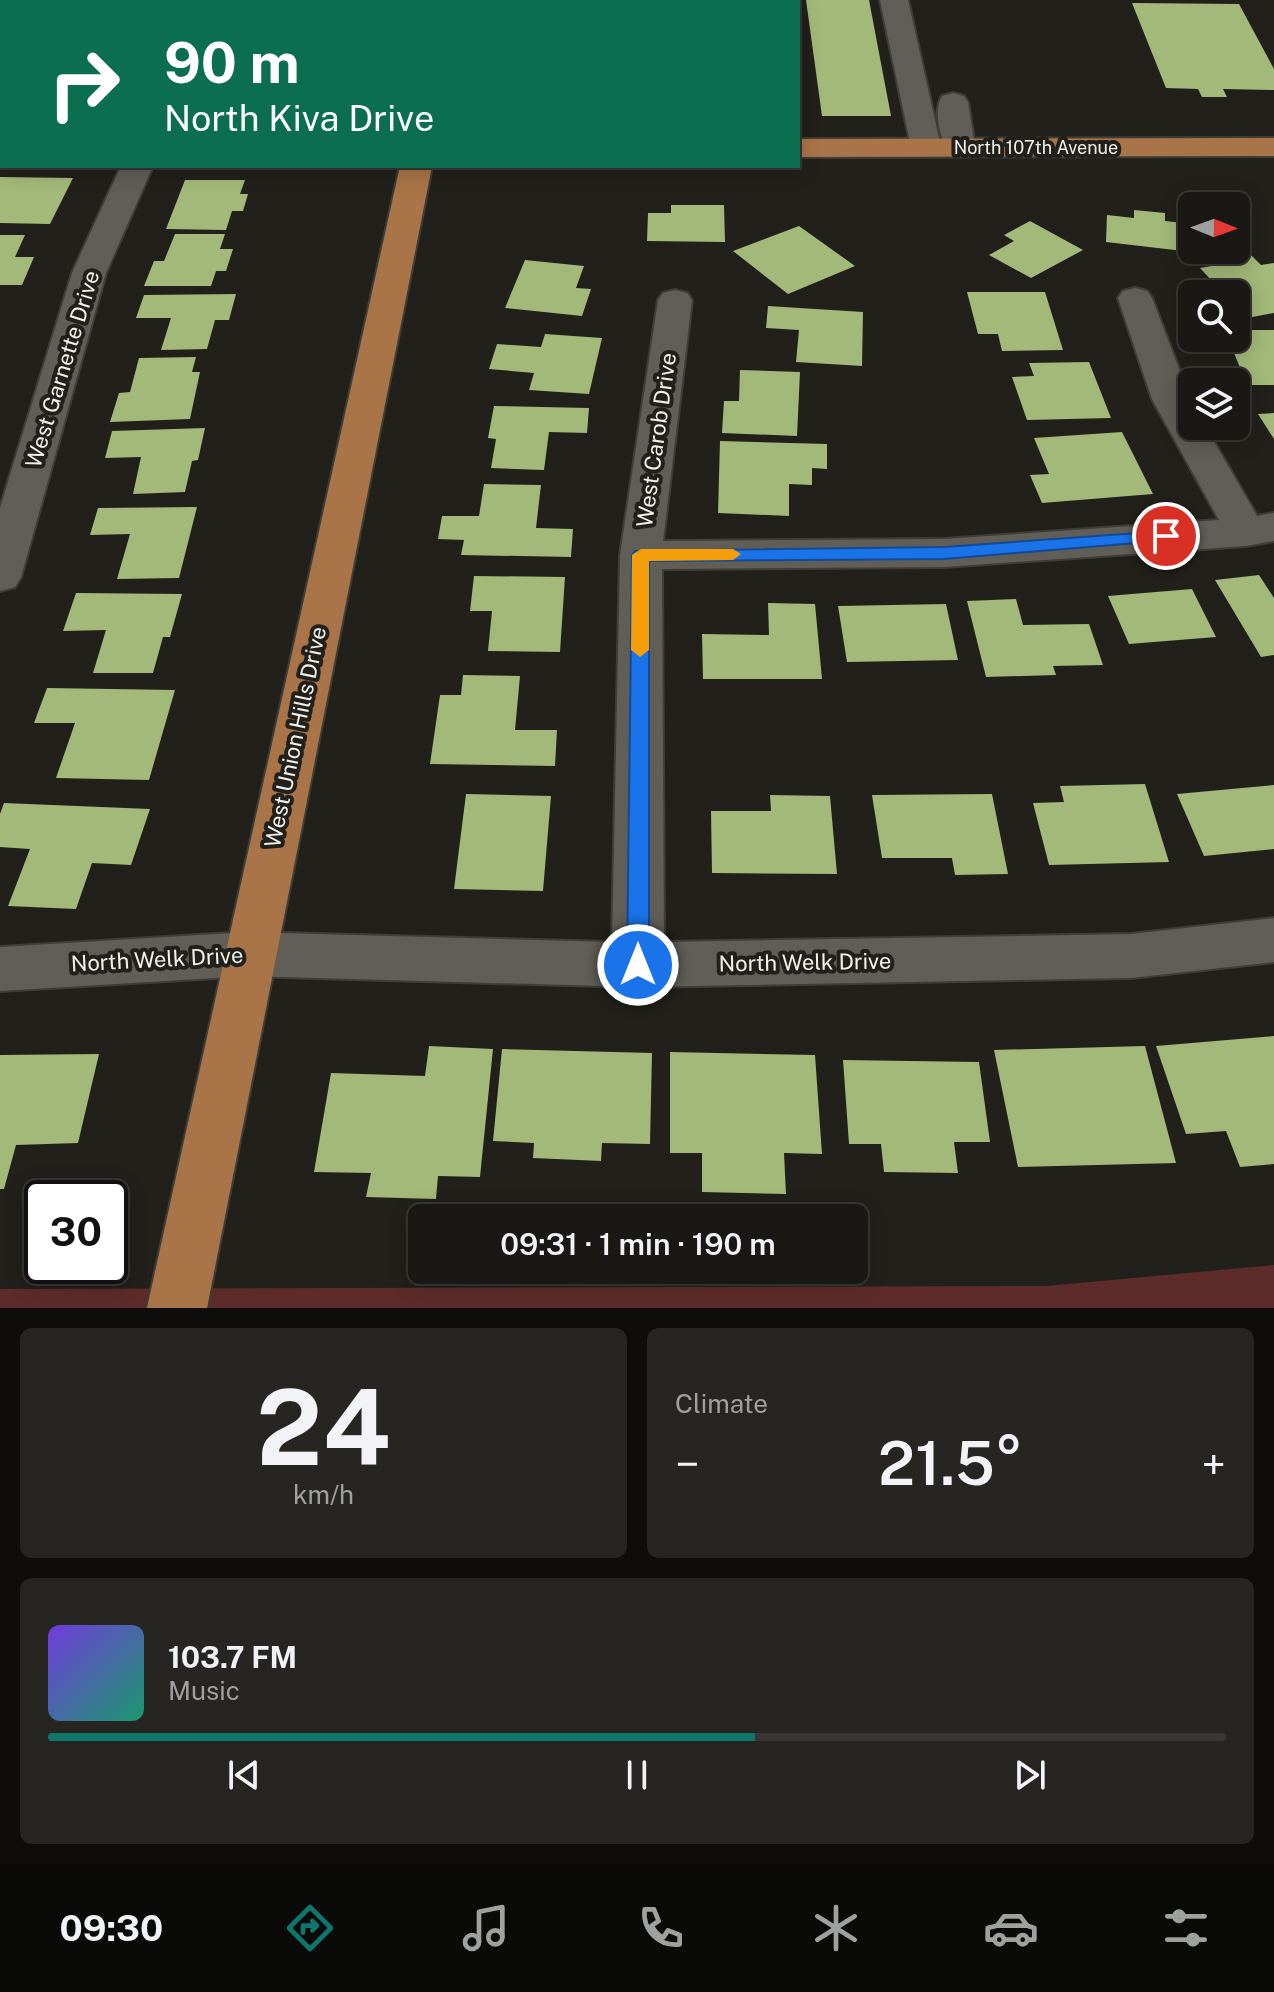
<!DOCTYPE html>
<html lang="en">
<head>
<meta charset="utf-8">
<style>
  :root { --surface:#1a1814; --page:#272522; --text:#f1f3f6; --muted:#9fa0a0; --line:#383734; --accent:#0f766e }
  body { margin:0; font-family:"Public Sans",sans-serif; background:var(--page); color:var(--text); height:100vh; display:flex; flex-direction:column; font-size:30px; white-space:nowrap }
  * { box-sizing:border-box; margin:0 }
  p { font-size:26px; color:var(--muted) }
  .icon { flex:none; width:44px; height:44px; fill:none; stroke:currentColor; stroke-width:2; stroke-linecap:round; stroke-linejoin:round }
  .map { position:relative; height:1308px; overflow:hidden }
  .details { display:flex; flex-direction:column; gap:20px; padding:20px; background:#0e0d0b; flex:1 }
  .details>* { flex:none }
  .banner { position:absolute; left:0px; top:0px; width:800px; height:168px; box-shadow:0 4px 20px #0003,0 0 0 2px var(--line); background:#0b6e4f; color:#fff; overflow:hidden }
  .needle { width:52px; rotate:91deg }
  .tools { position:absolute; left:1178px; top:192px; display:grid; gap:16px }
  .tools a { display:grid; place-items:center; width:72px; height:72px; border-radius:12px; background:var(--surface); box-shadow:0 4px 20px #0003,0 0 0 2px var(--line); font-size:40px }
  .speed { position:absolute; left:24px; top:1180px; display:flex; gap:16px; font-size:40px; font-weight:700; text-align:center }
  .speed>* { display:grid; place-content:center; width:104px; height:104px; border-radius:50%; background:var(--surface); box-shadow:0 4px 20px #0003,0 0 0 2px var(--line); line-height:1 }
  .speed .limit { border:4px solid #111; border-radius:12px; background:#fff; color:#111 }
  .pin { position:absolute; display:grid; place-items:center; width:68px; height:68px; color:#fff; margin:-34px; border:4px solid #fff; border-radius:50%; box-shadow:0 2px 8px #0007 }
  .me { position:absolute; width:88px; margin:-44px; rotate:0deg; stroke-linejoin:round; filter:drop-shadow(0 0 6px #0008) }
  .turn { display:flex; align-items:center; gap:28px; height:168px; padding:0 32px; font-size:36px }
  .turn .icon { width:104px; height:104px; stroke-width:2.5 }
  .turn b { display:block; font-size:56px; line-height:68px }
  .big { font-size:60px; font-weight:600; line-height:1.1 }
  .details .widget { flex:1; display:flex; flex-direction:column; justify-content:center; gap:12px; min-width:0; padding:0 28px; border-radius:12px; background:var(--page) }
  .details .dial { align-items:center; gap:0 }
  .dial b { font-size:104px; line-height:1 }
  .song { display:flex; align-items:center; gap:24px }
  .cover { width:96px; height:96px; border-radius:12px; background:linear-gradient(135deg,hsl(260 70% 55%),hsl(160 70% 35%)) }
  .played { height:8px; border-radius:4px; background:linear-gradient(90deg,var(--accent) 60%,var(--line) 60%) }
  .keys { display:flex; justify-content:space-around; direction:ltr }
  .heat { display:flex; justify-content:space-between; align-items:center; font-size:44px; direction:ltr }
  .details .tiles { flex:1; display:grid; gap:20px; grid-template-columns:1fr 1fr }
  .widget:last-child { grid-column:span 2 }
  .trip { position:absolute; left:408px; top:1204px; width:460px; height:80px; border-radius:12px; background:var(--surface); box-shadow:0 4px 20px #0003,0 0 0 2px var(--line); font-weight:600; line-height:80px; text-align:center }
  .tabs { display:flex; height:128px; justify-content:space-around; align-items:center; background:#0a0a08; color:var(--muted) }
  .tabs .icon { width:56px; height:56px }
  .tabs .on { color:var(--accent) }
  .tabs b { font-size:36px; color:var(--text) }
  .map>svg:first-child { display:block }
  .green { fill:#5d2c2a }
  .building { fill:#a2b979 }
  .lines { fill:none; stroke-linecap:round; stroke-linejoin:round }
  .minor-casing { stroke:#3e3d38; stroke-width:4 }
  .major-casing { stroke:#3e3d38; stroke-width:4 }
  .minor { fill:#605e56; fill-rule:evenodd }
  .major { fill:#a97447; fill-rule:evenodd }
  .route { fill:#1a73e8; stroke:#114b97; stroke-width:2 }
  .slow { fill:#f59e0b }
  .labels { text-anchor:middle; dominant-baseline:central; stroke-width:8; stroke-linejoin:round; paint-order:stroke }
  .far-street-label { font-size:18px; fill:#f1f0eb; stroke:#22201a }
  .street-label { font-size:22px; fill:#f1f0eb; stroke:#22201a }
</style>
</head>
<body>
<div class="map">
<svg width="1274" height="1308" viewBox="0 0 1274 1308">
  <rect width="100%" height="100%" fill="#22201a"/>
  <path class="green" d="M1274,1265V1308H0V1289L1046,1286Z"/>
  <path class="building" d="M806,0H869L891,116H822Z
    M1132,3L1239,4L1274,69V90L1223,89L1227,97H1202L1198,89L1166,88Z
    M0,177L73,178L50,224L0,223Z
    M185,180H245L240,194H248L243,211H232L226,230L166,229Z
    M671,205H724L725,242L647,241L648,213H671Z
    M1134,210L1165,213V221L1192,224V252L1106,242L1107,215L1134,218Z
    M1030,221L1083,250L1031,278L989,255L1014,241L1004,235Z
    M799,226L855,266L788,294L733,251Z
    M175,234H225L220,249H233L226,271H216L211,286H144L154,261H164Z
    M0,235H25L15,257H34L22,285H0Z
    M1243,247L1261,265L1274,263V313L1247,318L1236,306V294H1224L1200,268L1229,263L1218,252Z
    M525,260L584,266L576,288L591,289L582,316L505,308Z
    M967,292H1045L1063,350L1002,351L998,334H978Z
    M236,294L229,320H215L207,349L161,350L171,318H136L144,295Z
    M768,306L863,312L862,366L796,362L799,330L766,328Z
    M1236,330H1274V385H1247L1228,338H1236Z
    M545,334L602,338L589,394L529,390L534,373L489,369L497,344L541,347Z
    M196,357L192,372H200L190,419L110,422L119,393L130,392L139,358Z
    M1089,362L1111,418L1027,420L1012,377L1034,376L1029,363Z
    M740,370L800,372L797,436L722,433L724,401H739Z
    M494,406L589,408L587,433L549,432L544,470L491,468L496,439L488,438Z
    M1274,413V439L1258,414Z
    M205,428L198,460L192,461L185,492L133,494L141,457L105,458L112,431Z
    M1122,432L1153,494L1042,503L1030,475L1049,474L1034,438Z
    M720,441L827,444V469L812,468V485L789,484V516L718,513Z
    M484,484L541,485L536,528L573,529L571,557L461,555L464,540L438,539L442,516H479Z
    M197,507L179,578L117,579L130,534L90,535L98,508Z
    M1259,575L1274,598V655L1261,657L1215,580Z
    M474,576L565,577L560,652L488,651L492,611H470Z
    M1192,589L1216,637L1129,644L1108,596Z
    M76,593L182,594L170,637H163L153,673H93L106,630L63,631Z
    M1016,599L1023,625L1089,624L1103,665L1053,666L1056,675L986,677L967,601Z
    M768,603L815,604L822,679H703L702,634L769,635Z
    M946,604L958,660L847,662L838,606Z
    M463,675L520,676L515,730H557L555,766L430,764L440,695H461Z
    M47,688L175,690L149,780L56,778L75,723H34Z
    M1145,784L1169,862L1049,865L1033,803L1064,802L1060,786Z
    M1274,785V849L1204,856L1177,794Z
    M466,794L551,796L543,891L454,889Z
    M992,794L1008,874L955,875L952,858H882L872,795Z
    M770,795L830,796L837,874L712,873L711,811H771Z
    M4,803L150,809L131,865L92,863L76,909L8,906L30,849L0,847V814Z
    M1274,1036V1164L1240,1167L1226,1131L1186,1134L1156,1046Z
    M429,1046L493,1049L480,1177L438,1176L436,1199L366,1197L371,1173L314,1172L331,1073L425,1076Z
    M1145,1046L1176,1163L1018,1167L994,1050Z
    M502,1049L652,1053L650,1144L602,1143L601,1161L533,1158L534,1143L493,1141Z
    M670,1052L815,1055L822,1154L784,1153L786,1194L702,1192V1153H670Z
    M99,1054L78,1143L16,1145L4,1189H0V1055Z
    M843,1060L979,1062L990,1142H954L958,1173L884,1172L881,1144H849Z"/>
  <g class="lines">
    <g class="minor-casing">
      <path id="minor" d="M219,0H247L218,2Z
        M880,0H908L941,147L937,154L926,156L915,154L911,147Z
        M953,93L964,96L968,102L975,147L971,154L960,156L949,154C940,140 933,110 942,96Z
        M0,137H2V155H0Z
        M121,166H153L106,273L21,577L15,587L0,591V508L72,273Z
        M1135,288L1147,291L1152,298L1192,403V426H1205L1257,516L1274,513V541L1246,546L944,567L662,569L664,942L1131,934L1274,918V962L1131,978L638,987L249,976L0,991V947L249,932L612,942L620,555L658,300L663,293L675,290L687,293L692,300L663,541L944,539L1219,520L1152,399L1118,298L1123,291Z"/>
    </g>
    <g class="major-casing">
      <path id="major" d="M430,0H458L429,2Z
        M1274,138V156L798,157V139Z
        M400,166H432L207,1308H147Z"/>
    </g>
    <use href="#minor" class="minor"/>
    <use href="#major" class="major"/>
  </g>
  <path class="route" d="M1166,531L1174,536L1172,540L944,559L649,561V965L646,971L638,974L631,971L627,965L632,555L635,551L944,547Z"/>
  <path class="slow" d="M641,549H733L741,554L733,560L649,561V650L640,657L631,650L632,555Z"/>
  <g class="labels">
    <g class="far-street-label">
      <text x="1036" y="147">North 107th Avenue</text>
    </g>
    <g class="street-label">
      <text transform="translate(62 369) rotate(-73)">West Garnette Drive</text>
      <text transform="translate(656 440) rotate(-82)">West Carob Drive</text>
      <text transform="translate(295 737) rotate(-78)">West Union Hills Drive</text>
      <text transform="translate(157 959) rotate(-3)">North Welk Drive</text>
      <text transform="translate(805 962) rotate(-1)">North Welk Drive</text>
    </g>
  </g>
</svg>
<div class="tools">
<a><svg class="needle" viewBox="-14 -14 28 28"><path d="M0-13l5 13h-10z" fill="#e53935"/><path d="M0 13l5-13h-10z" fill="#9fa0a0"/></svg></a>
<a><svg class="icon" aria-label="search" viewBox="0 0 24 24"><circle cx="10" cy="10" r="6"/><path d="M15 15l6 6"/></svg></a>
<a><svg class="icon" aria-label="layers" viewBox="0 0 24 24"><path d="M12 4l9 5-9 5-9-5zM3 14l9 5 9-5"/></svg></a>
</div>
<div class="speed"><div class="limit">30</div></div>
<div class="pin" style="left:1166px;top:536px;background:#d93025"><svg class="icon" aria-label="arrive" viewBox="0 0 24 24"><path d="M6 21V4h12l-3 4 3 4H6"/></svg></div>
<svg class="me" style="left:638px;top:965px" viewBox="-20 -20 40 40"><circle r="17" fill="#1a73e8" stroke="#fff" stroke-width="3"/><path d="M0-11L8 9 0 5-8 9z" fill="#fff"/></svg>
<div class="trip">09:31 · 1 min · 190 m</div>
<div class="banner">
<div class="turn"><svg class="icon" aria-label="right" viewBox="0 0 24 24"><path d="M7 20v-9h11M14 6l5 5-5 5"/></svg><div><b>90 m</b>North Kiva Drive</div></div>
</div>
</div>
<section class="details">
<div class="tiles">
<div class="widget dial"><b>24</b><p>km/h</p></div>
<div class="widget"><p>Climate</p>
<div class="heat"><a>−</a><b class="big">21.5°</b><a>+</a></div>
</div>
<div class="widget">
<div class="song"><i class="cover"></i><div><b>103.7 FM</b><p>Music</p></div></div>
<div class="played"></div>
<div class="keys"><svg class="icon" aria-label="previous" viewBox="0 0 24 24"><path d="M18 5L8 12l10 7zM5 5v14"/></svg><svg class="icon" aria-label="pause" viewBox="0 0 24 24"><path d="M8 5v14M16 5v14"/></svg><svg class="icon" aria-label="next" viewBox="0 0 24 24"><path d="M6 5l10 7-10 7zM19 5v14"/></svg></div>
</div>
</div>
</section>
<nav class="tabs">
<b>09:30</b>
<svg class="icon on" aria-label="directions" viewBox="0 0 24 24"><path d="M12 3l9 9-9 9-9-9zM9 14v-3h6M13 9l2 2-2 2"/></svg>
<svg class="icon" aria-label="music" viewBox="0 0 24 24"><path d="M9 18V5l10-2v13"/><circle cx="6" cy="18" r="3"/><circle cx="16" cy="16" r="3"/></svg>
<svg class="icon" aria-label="phone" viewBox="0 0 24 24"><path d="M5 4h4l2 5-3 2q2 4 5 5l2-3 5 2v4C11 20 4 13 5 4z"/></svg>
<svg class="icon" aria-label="climate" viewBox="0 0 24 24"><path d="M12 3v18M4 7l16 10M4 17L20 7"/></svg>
<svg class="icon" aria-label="car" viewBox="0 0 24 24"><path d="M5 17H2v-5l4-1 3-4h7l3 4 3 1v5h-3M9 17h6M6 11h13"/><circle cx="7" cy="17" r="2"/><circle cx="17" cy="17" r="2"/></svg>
<svg class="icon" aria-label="filters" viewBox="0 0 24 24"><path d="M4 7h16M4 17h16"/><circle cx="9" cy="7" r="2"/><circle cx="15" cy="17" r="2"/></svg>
</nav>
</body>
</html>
